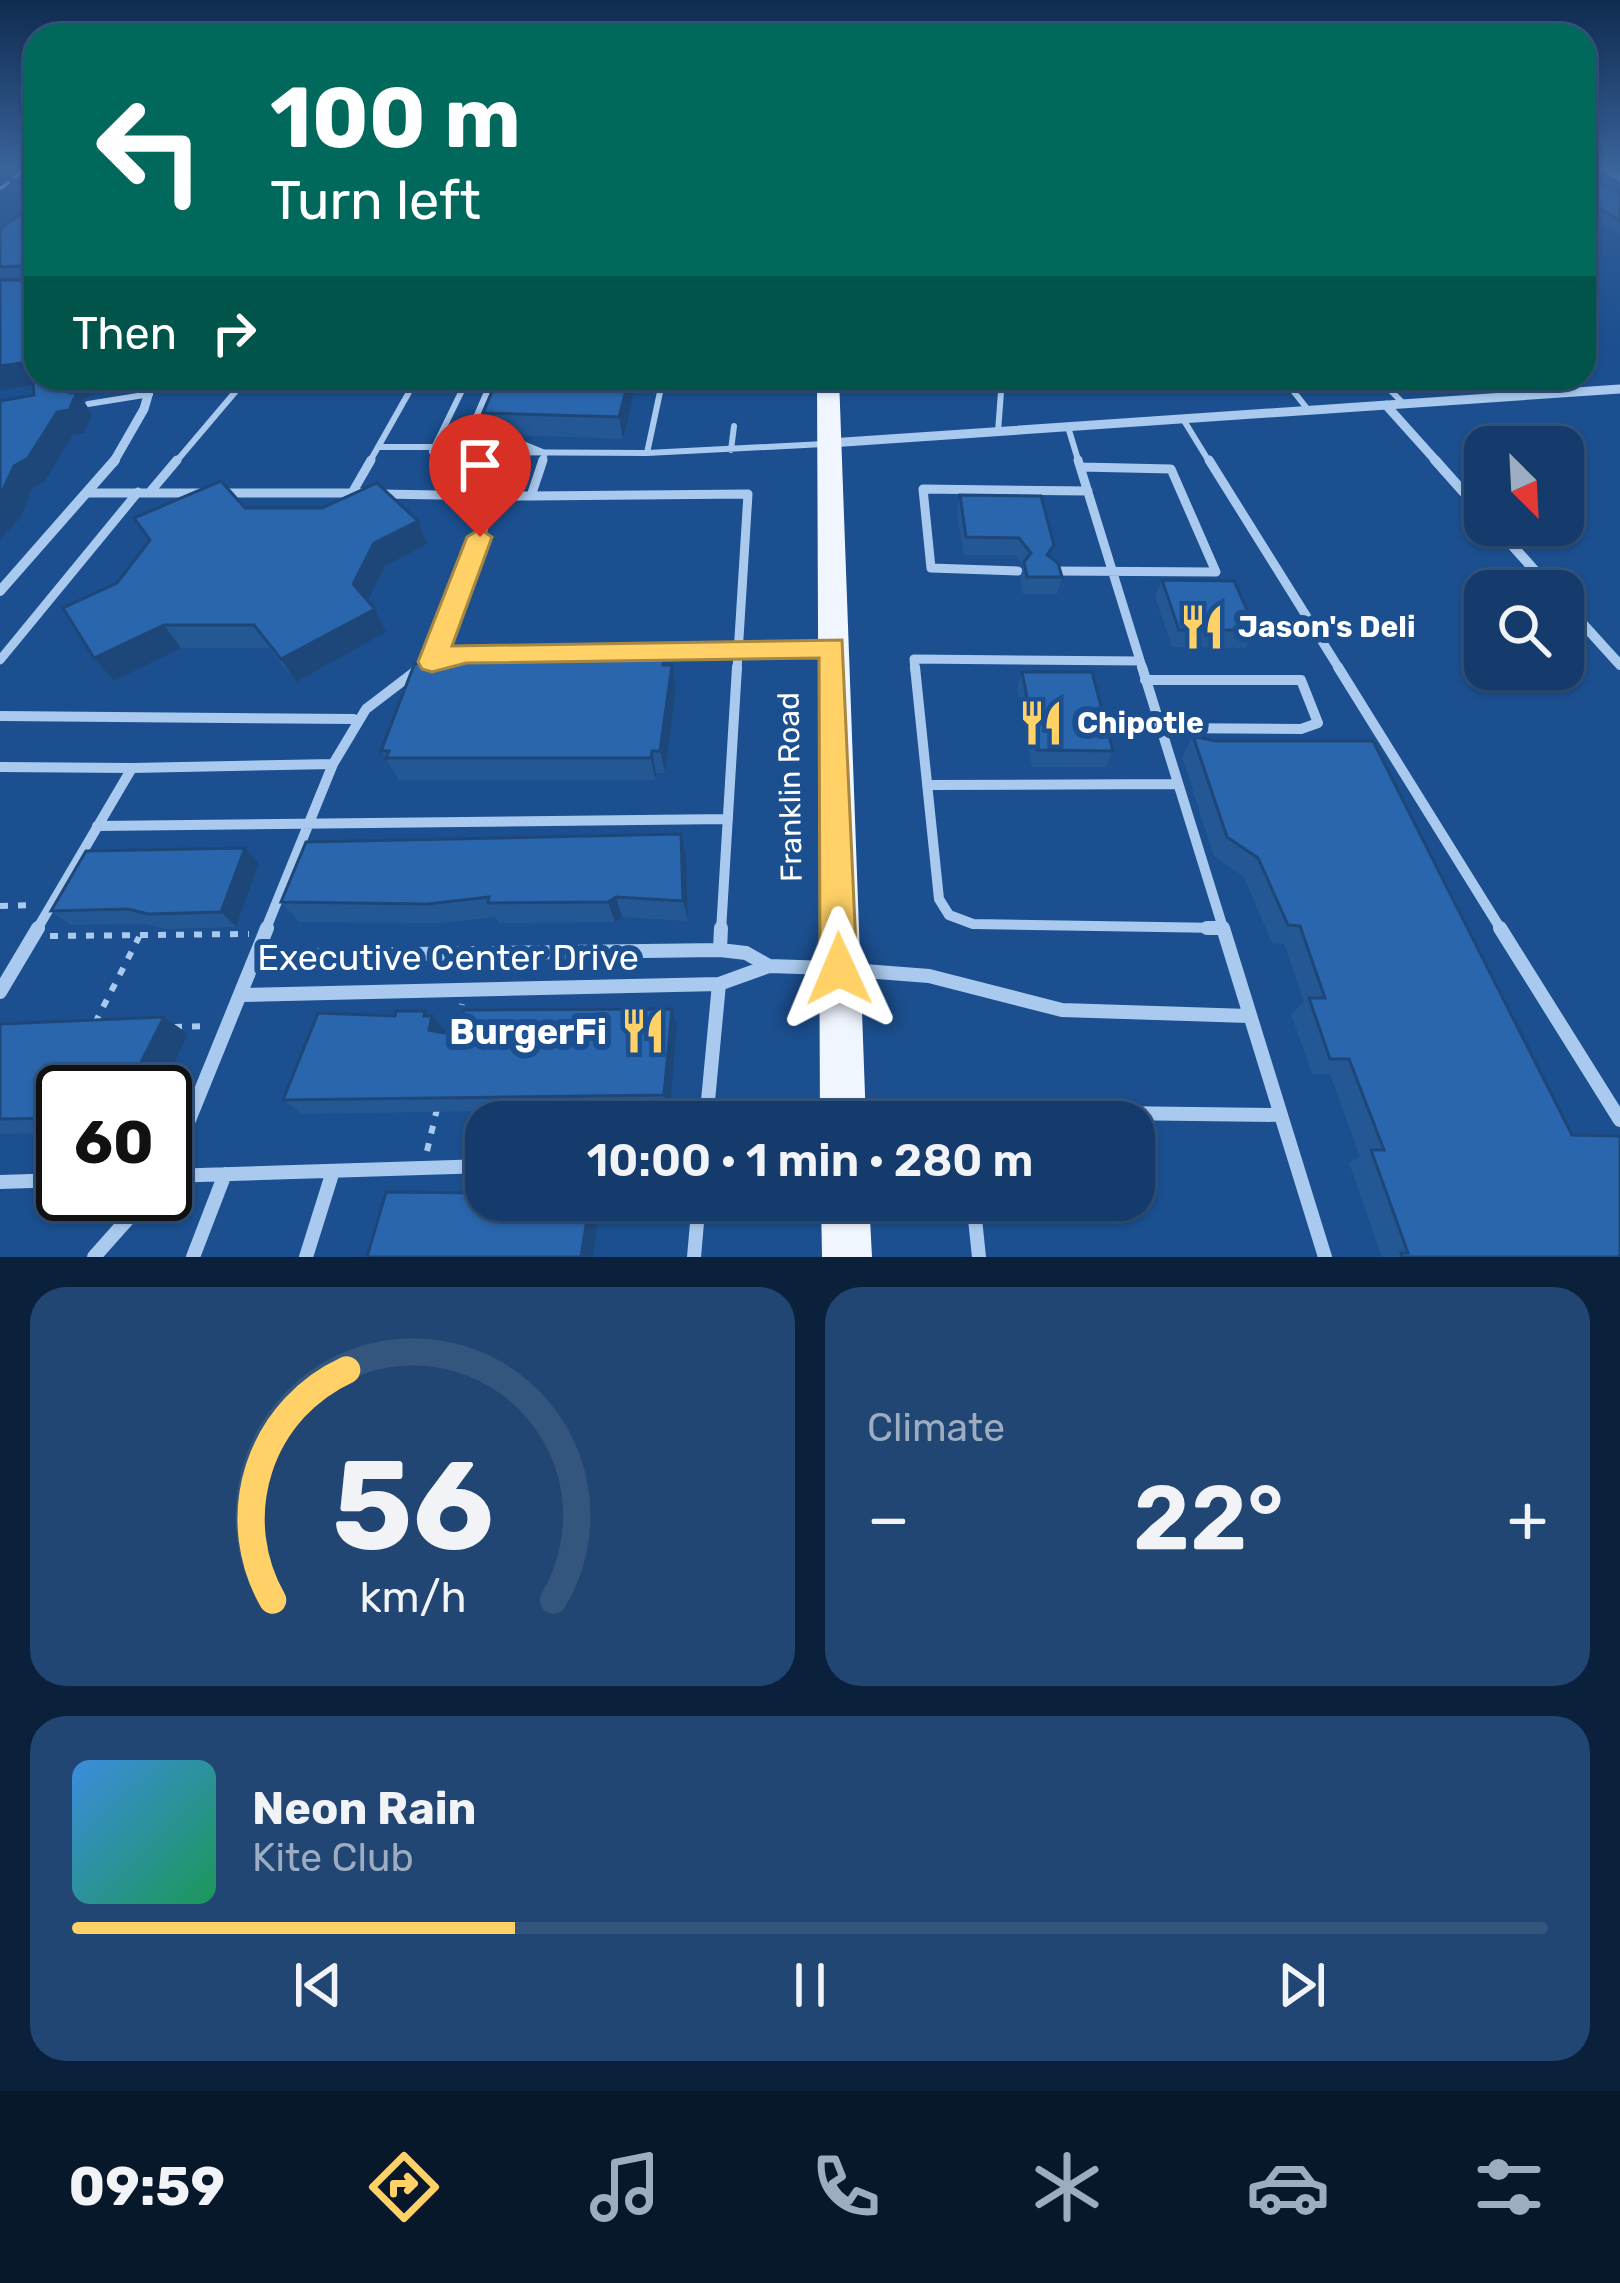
<!DOCTYPE html>
<html lang="en">
<head>
<meta charset="utf-8">
<style>
  :root { --surface:#143b6b; --page:#214673; --text:#f1f3f6; --muted:#9dadc1; --line:#33557e; --accent:#ffd166 }
  body { margin:0; font-family:Rubik,sans-serif; background:var(--page); color:var(--text); height:100vh; display:flex; flex-direction:column; font-size:45px; white-space:nowrap }
  * { box-sizing:border-box; margin:0 }
  p { font-size:39px; color:var(--muted) }
  .icon { flex:none; width:66px; height:66px; fill:none; stroke:currentColor; stroke-width:2; stroke-linecap:round; stroke-linejoin:round }
  .map { position:relative; height:1257px; overflow:hidden }
  .details { display:flex; flex-direction:column; gap:30px; padding:30px; background:#0b203b; flex:1 }
  .details>* { flex:none }
  .banner { position:absolute; left:24px; top:24px; width:1572px; height:366px; border-radius:36px; box-shadow:0 3px 9px #0004,0 0 0 3px var(--line); background:#00695c; color:#fff; overflow:hidden }
  .needle { width:78px; rotate:156deg }
  .tools { position:absolute; left:1464px; top:426px; display:grid; gap:24px }
  .tools a { display:grid; place-items:center; width:120px; height:120px; border-radius:24px; background:var(--surface); box-shadow:0 3px 9px #0004,0 0 0 3px var(--line); font-size:60px }
  .speed { position:absolute; left:36px; top:1065px; display:flex; gap:24px; font-size:60px; font-weight:700; text-align:center }
  .speed>* { display:grid; place-content:center; width:156px; height:156px; border-radius:50%; background:var(--surface); box-shadow:0 3px 9px #0004,0 0 0 3px var(--line); line-height:1 }
  .speed .limit { border:6px solid #111; border-radius:18px; background:#fff; color:#111 }
  .pin { position:absolute; display:grid; place-items:center; width:102px; height:102px; color:#fff; margin:-123px -51px; border-radius:50% 50% 50% 0; rotate:-45deg; box-shadow:0 0 12px #0007 }
  .pin .icon { rotate:45deg }
  .me { position:absolute; width:132px; margin:-66px; rotate:359deg; stroke-linejoin:round; filter:drop-shadow(0 0 9px #0008) }
  .turn { display:flex; align-items:center; gap:42px; height:252px; padding:0 48px; font-size:54px }
  .turn .icon { width:156px; height:156px; stroke-width:2.5 }
  .turn b { display:block; font-size:84px; line-height:102px }
  .then { display:flex; align-items:center; height:114px; padding:0 48px; background:#0003; gap:24px; font-size:45px }
  .big { font-size:90px; font-weight:600; line-height:1.1 }
  .details .tile { flex:1; display:flex; flex-direction:column; justify-content:center; gap:18px; min-width:0; padding:0 42px; border-radius:36px; background:var(--page) }
  .details .dial { align-items:center; gap:0 }
  .dial svg { height:312px; overflow:visible; fill:none; stroke:var(--line); stroke-width:7; stroke-linecap:round; text-anchor:middle }
  .dial text { fill:var(--text); stroke:none }
  .song { display:flex; align-items:center; gap:36px }
  .cover { width:144px; height:144px; border-radius:18px; background:linear-gradient(135deg,hsl(210 70% 55%),hsl(150 70% 35%)) }
  .played { height:12px; border-radius:6px; background:linear-gradient(90deg,var(--accent) 30%,var(--line) 30%) }
  .keys { display:flex; justify-content:space-around; direction:ltr }
  .heat { display:flex; justify-content:space-between; align-items:center; font-size:66px; direction:ltr }
  .details .tiles { flex:1; display:grid; gap:30px; grid-template-columns:1fr 1fr }
  .tile:last-child { grid-column:span 2 }
  .trip { position:absolute; left:465px; top:1101px; width:690px; height:120px; border-radius:36px; background:var(--surface); box-shadow:0 3px 9px #0004,0 0 0 3px var(--line); font-weight:600; line-height:120px; text-align:center }
  .menu { display:flex; height:192px; justify-content:space-around; align-items:center; background:#08182b; color:var(--muted) }
  .menu .icon { width:84px; height:84px }
  .menu .active { color:var(--accent) }
  .menu b { font-size:54px; color:var(--text) }
  .map>svg:first-child { display:block }
  .lines { fill:none; stroke-linecap:round; stroke-linejoin:round }
  .path { stroke:#a9c9ee; stroke-width:6; stroke-dasharray:8 10; stroke-linecap:butt }
  .service-far3 { stroke:#a9c9ee; stroke-width:6 }
  .service-far2 { stroke:#a9c9ee; stroke-width:9 }
  .service-far1 { stroke:#a9c9ee; stroke-width:10 }
  .service { stroke:#a9c9ee; stroke-width:14 }
  .minor-far2 { stroke:#a9c9ee; stroke-width:8 }
  .minor-far1 { stroke:#a9c9ee; stroke-width:9 }
  .minor { stroke:#a9c9ee; stroke-width:10 }
  .primary { fill:#f0f6ff; fill-rule:evenodd }
  .rail { stroke:#fff; stroke-width:3; stroke-dasharray:12 6; stroke-linecap:butt }
  .wall { fill:#245895 }
  .shaded-wall { fill:#1d4779 }
  .building { fill:#2a66ad; stroke:#1d4779; stroke-width:3 }
  .route { fill:#ffd166; stroke:#a68842; stroke-width:3 }
  .labels { text-anchor:middle; dominant-baseline:central; stroke-width:12; stroke-linejoin:round; paint-order:stroke }
  .poi-label { font-size:30px; font-weight:bold; fill:#fff; stroke:#1b4f8f; text-anchor:start }
  .street-label { font-size:30px; fill:#fff; stroke:#1b4f8f }
  .near-street-label { font-size:36px; fill:#fff; stroke:#1b4f8f }
  .near-poi-label { font-size:36px; font-weight:bold; fill:#fff; stroke:#1b4f8f; text-anchor:end }
</style>
</head>
<body>
<div class="map">
<svg width="1620" height="1257" viewBox="0 0 1620 1257">
  <rect width="100%" height="100%" fill="#1b4f8f"/>
  <g class="lines">
    <path class="path" d="M0,906L36,905
      M50,936L249,934
      M95,1023L139,937
      M174,1027L210,1026
      M454,1040L462,1004
      M427,1151L437,1109"/>
    <path class="service-far3" d="M468,378L432,452L647,453L824,444
      M1283,378L1309,411
      M1378,378L1404,404
      M1002,380L1161,378
      M88,404L150,394
      M1183,419L1210,463
      M1068,427L1079,463
      M998,432L1002,378
      M465,442H518L545,453L542,463
      M464,445L493,378
      M378,447H435
      M731,450L734,426
      M647,453L663,378
      M175,463L247,378
      M369,463L417,378"/>
    <path class="service-far2" d="M543,460L531,496L748,494L737,670
      M1078,460L1143,670
      M1209,460L1340,670
      M150,492L177,460
      M87,493H202
      M219,493H364
      M352,493L371,460
      M381,494L496,496
      M1018,571L931,568L923,489L1088,491
      M1053,571L1216,572L1171,469L1081,467
      M0,660L138,492
      M432,662L496,496H531
      M415,670L453,654L830,647
      M915,670L914,659L1140,661"/>
    <path class="service-far1" d="M915,667L939,899L949,915L973,924L1222,928
      M1142,667L1224,931
      M1338,667L1502,931
      M1145,680H1301L1318,723L1301,729L1159,728
      M0,716L354,719
      M0,767L132,768
      M927,785L1176,784
      M97,826L728,819
      M36,931L132,768L333,764L366,709L421,667
      M265,931L333,764
      M721,931L737,667"/>
    <path class="service" d="M1207,928H1222
      M1223,928L1325,1257
      M1500,928L1620,1120
      M720,950L721,928
      M769,966L829,968
      M851,970L929,976L1062,1010L1249,1016
      M0,992L38,928
      M242,995L719,984L769,966L746,953L720,950L257,956
      M706,1122L719,984
      M965,1122L964,1111L1280,1115
      M168,1176L486,1166
      M165,1179L267,928
      M0,1182L63,1180
      M973,1200L979,1257
      M94,1257L150,1194
      M193,1257L225,1174
      M306,1257L333,1171
      M694,1257L699,1200"/>
    <path class="minor-far2" d="M1602,166L1620,177"/>
    <path class="minor-far1" d="M1386,405L1438,463
      M830,443L1620,389
      M113,463L144,409L153,378"/>
    <path class="minor" d="M1435,460L1485,516
      M1494,525L1553,591
      M0,591L115,460
      M1563,602L1620,665"/>
    <path class="primary" d="M817,378H839L866,1122H820Z
      M821,1200H869L872,1257H822Z"/>
    <path class="rail" d="M0,189L29,166"/>
  </g>
  <path class="wall" d="M1584,173L1620,195V234L1584,212Z
    M36,202L94,395L83,400L92,414L85,433L73,435L45,481L32,489L21,517L33,386L0,391V229Z
    M487,378H638L623,439L490,434L483,413L492,393Z
    M960,495L1050,557L1062,577L1057,594H1023L1020,580L1023,566L1015,555H964L957,513Z
    M245,508L427,544L385,566L368,601L386,632L296,682L269,648H181L114,681L94,658L117,583Z
    M1162,580L1256,630L1246,648L1172,647L1155,597Z
    M664,659L665,665H672L676,688L665,773H656L655,780H399L381,751Z
    M1022,672L1113,751L1106,767H1032L1017,689Z
    M1193,736L1620,1257H1382L1349,1163L1360,1157L1330,1074H1312L1291,1014L1304,1002L1284,944L1272,943L1244,877L1214,856L1182,757Z
    M681,834L686,855L688,921L622,917L615,922L499,923L496,917L441,923L299,922L281,902Z
    M245,848L259,863L236,927L166,929L146,924L71,925L51,911Z
    M672,1009L677,1025L670,1108L302,1114L283,1100L395,1016L425,1011L445,1033L455,1035Z
    M164,1017L188,1034L63,1092V1133L0,1134V1024Z"/>
  <path class="shaded-wall" d="M36,361V378L60,381L0,391V366Z
    M66,378H101L94,395L83,400L92,414L85,433L73,435L45,481L32,489L21,517L0,539V496L14,466L70,393Z
    M629,378H638L623,439L619,417Z
    M418,521L427,544L385,566L365,607L353,584L374,543Z
    M375,609L386,632L296,682L281,659Z
    M164,625L181,648L114,681L94,658Z
    M672,665L676,688L665,773L660,751Z
    M652,751L656,773L655,780L651,758Z
    M681,834L686,855L688,921L683,901Z
    M245,848L259,863L236,927L221,912Z
    M616,897L622,917L615,922L608,902Z
    M672,1009L677,1025L670,1108L664,1095Z
    M425,1011L432,1019V1016L445,1031L443,1045L429,1030L424,1016Z
    M164,1017L188,1034L160,1092H126Z
    M590,1200H596L600,1205L593,1257H581Z"/>
  <path class="building" d="M1584,173L1620,195V221L1584,198Z
    M36,202V361L0,366V280H23L30,274L22,266L0,267V229Z
    M36,376V378H67L70,393L77,392L69,410L57,412L28,458L14,466L0,496V401L34,395L33,382Z
    M498,378H629L619,417L483,413Z
    M221,481L245,508H322L377,483L418,521L374,543L353,584L375,609L281,659L254,625H164L94,658L63,608L117,583L150,540L134,518Z
    M960,495L1041,496L1054,545L1047,555L1058,563L1062,577H1027L1024,562L1031,553L1019,538L966,537Z
    M1162,580L1234,581L1256,630H1179Z
    M424,659H664L663,665H672L660,751H652L651,758H386L389,751H381L414,665Z
    M1022,672H1092L1113,751L1037,750Z
    M1193,736L1215,741H1373L1572,1135L1620,1136V1257H1402L1401,1253H1408L1371,1150H1384L1349,1059H1330L1309,998H1325L1300,926L1288,925L1258,858L1227,837Z
    M681,834L683,901L616,897L608,902L488,903L489,897L428,904L281,902L306,842Z
    M245,848L221,912L148,914L128,909L51,911L86,851Z
    M672,1009L664,1095L283,1100L318,1013L395,1016L396,1011H425L424,1016H432L429,1030L455,1035L464,1010Z
    M164,1017L126,1092H63V1118L0,1119V1024Z
    M386,1192L486,1193V1200H590L581,1257H367Z"/>
  <linearGradient id="sky" x2="0" y2="1"><stop stop-color="#0f2b4f"/><stop offset="0.49" stop-color="#39639b"/><stop offset="1" stop-color="#39639b" stop-opacity="0"/></linearGradient>
  <rect width="1620" height="342" fill="url(#sky)"/>
  <path class="route" d="M480,529L492,537L452,646L842,640L857,969L852,982L839,987L826,982L820,969L819,658L466,663L432,672L422,669L418,662L467,537Z"/>
  <defs>
    <g id="restaurant-bare" transform="scale(3.6)"><path d="M-5-6h1v4h1v-4h1v4h1v-4h1v5L-1.5 .5V6h-2V.5L-5-1ZM5-6V6H3V1.5H1.5Q1.5-4 5-6Z" fill="#ffd166" stroke="#1b4f8f" stroke-width="2.5" paint-order="stroke"/></g>
  </defs>
  <g fill-rule="evenodd">
    <use href="#restaurant-bare" x="1202" y="627"/>
    <use href="#restaurant-bare" x="1041" y="723"/>
    <use href="#restaurant-bare" x="643" y="1031"/>
  </g>
  <g class="labels">
    <g class="poi-label">
      <text x="1238" y="627">Jason's Deli</text>
      <text x="1077" y="723">Chipotle</text>
    </g>
    <g class="street-label">
      <text transform="translate(790 787) rotate(-91)">Franklin Road</text>
    </g>
    <g class="near-street-label">
      <text x="448" y="957">Executive Center Drive</text>
    </g>
    <g class="near-poi-label">
      <text x="607" y="1031">BurgerFi</text>
    </g>
  </g>
</svg>
<div class="tools">
<a><svg class="needle" viewBox="-14 -14 28 28"><path d="M0-13l5 13h-10z" fill="#e53935"/><path d="M0 13l5-13h-10z" fill="#9dadc1"/></svg></a>
<a><svg class="icon" aria-label="search" viewBox="0 0 24 24"><circle cx="10" cy="10" r="6"/><path d="M15 15l6 6"/></svg></a>
</div>
<div class="speed"><div class="limit">60</div></div>
<div class="pin" style="left:480px;top:537px;background:#d93025"><svg class="icon" aria-label="arrive" viewBox="0 0 24 24"><path d="M6 21V4h12l-3 4 3 4H6"/></svg></div>
<svg class="me" style="left:839px;top:969px" viewBox="-20 -20 40 40"><path d="M0-17L14 15 0 8-14 15z" fill="#ffd166" stroke="#fff" stroke-width="4"/></svg>
<div class="trip">10:00 · 1 min · 280 m</div>
<div class="banner">
<div class="turn"><svg class="icon" aria-label="left" viewBox="0 0 24 24"><path d="M17 20v-9H6M10 6l-5 5 5 5"/></svg><div><b>100 m</b>Turn left</div></div>
<div class="then">Then<svg class="icon" aria-label="right" viewBox="0 0 24 24"><path d="M7 20v-9h11M14 6l5 5-5 5"/></svg></div>
</div>
</div>
<section class="details">
<div class="tiles">
<div class="tile dial"><svg viewBox="0 0 100 80">
<path d="M14 69A42 42 0 1 1 86 69"/>
<path d="M14 69A42 42 0 0 1 33 10" stroke="#ffd166"/>
<text x="50" y="56" font-size="32" font-weight="700">56</text>
<text x="50" y="72" font-size="11">km/h</text>
</svg></div>
<div class="tile"><p>Climate</p>
<div class="heat"><a>−</a><b class="big">22°</b><a>+</a></div>
</div>
<div class="tile">
<div class="song"><i class="cover"></i><div><b>Neon Rain</b><p>Kite Club</p></div></div>
<div class="played"></div>
<div class="keys"><svg class="icon" aria-label="previous" viewBox="0 0 24 24"><path d="M18 5L8 12l10 7zM5 5v14"/></svg><svg class="icon" aria-label="pause" viewBox="0 0 24 24"><path d="M8 5v14M16 5v14"/></svg><svg class="icon" aria-label="next" viewBox="0 0 24 24"><path d="M6 5l10 7-10 7zM19 5v14"/></svg></div>
</div>
</div>
</section>
<nav class="menu">
<b>09:59</b>
<svg class="icon active" aria-label="directions" viewBox="0 0 24 24"><path d="M12 3l9 9-9 9-9-9zM9 14v-3h6M13 9l2 2-2 2"/></svg>
<svg class="icon" aria-label="music" viewBox="0 0 24 24"><path d="M9 18V5l10-2v13"/><circle cx="6" cy="18" r="3"/><circle cx="16" cy="16" r="3"/></svg>
<svg class="icon" aria-label="phone" viewBox="0 0 24 24"><path d="M5 4h4l2 5-3 2q2 4 5 5l2-3 5 2v4C11 20 4 13 5 4z"/></svg>
<svg class="icon" aria-label="climate" viewBox="0 0 24 24"><path d="M12 3v18M4 7l16 10M4 17L20 7"/></svg>
<svg class="icon" aria-label="car" viewBox="0 0 24 24"><path d="M5 17H2v-5l4-1 3-4h7l3 4 3 1v5h-3M9 17h6M6 11h13"/><circle cx="7" cy="17" r="2"/><circle cx="17" cy="17" r="2"/></svg>
<svg class="icon" aria-label="filters" viewBox="0 0 24 24"><path d="M4 7h16M4 17h16"/><circle cx="9" cy="7" r="2"/><circle cx="15" cy="17" r="2"/></svg>
</nav>
</body>
</html>
